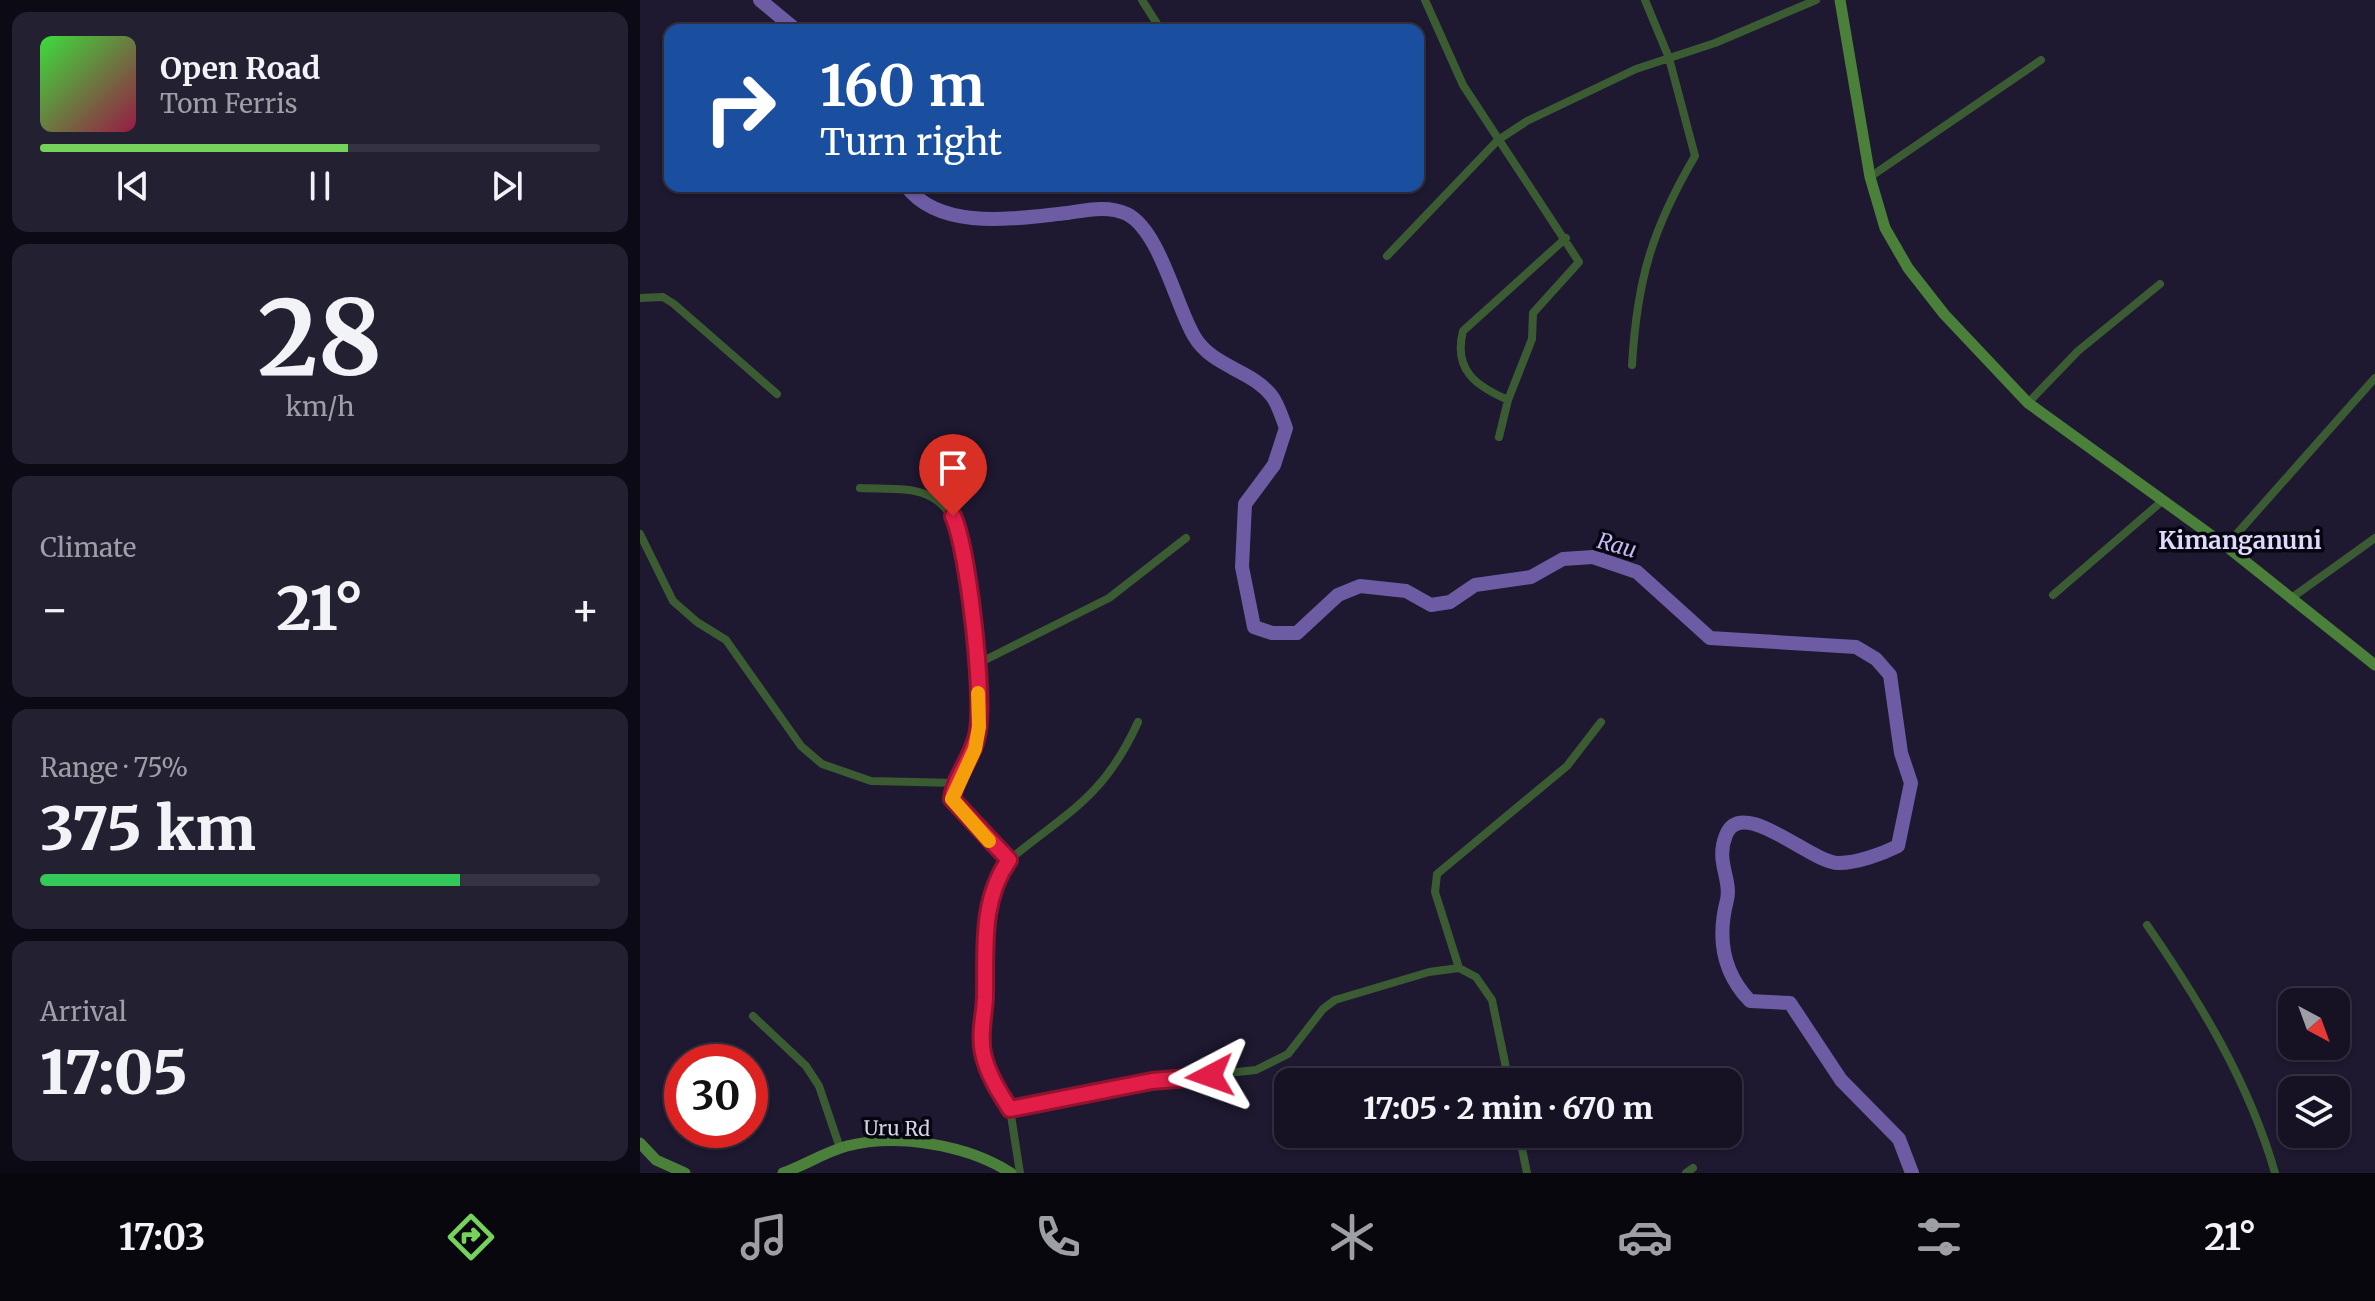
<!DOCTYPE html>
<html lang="en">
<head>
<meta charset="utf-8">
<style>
  :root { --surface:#161224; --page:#232031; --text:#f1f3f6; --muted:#9e9ea6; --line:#353241; --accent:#75d25b }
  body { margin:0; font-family:Merriweather,serif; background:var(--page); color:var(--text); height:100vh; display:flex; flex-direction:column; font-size:30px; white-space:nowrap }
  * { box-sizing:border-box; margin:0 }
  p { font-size:26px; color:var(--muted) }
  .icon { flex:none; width:44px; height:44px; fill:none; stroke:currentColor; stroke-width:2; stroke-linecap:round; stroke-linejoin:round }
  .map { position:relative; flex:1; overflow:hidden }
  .sheet { display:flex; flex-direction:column; gap:12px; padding:12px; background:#0c0a14; width:640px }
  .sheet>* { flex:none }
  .guide { position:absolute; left:24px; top:24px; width:760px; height:168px; border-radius:16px; box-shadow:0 2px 6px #0004,0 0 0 2px var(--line); background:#1a4fa0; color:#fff; overflow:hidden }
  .needle { width:52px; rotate:139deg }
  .controls { position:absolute; left:1638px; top:988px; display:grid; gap:16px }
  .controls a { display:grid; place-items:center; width:72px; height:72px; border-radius:16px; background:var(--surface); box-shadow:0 2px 6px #0004,0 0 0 2px var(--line); font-size:40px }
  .speed { position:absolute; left:24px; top:1044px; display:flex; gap:16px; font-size:40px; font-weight:700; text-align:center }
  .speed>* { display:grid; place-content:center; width:104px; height:104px; border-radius:50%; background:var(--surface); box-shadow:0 2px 6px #0004,0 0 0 2px var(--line); line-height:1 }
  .speed .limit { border:12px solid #d22; background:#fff; color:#111 }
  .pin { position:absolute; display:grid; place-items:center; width:68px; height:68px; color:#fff; margin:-82px -34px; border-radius:50% 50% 50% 0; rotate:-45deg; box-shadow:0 0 8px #0007 }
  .pin .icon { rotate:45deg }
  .me { position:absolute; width:88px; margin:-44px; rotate:266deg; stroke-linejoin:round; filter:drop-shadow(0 0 6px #0008) }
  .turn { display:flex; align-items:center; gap:28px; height:168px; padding:0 24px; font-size:36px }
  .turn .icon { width:104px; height:104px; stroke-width:2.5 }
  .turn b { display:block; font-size:56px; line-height:68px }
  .big { font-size:60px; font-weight:800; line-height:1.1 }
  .sheet .tile { flex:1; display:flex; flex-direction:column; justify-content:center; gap:12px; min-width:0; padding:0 28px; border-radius:16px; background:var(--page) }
  .sheet .dial { align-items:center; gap:0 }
  .dial b { font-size:104px; line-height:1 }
  .song { display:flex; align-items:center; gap:24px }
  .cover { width:96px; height:96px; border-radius:12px; background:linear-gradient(135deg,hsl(120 70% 55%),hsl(340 70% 35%)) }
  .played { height:8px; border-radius:4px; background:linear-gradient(90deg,var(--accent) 55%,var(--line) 55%) }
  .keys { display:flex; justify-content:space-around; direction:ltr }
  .heat { display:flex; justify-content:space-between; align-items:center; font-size:44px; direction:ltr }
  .charge { height:12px; border-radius:6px; background:linear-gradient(90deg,#34c759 75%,var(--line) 0) }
  .trip { position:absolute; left:634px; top:1068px; width:468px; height:80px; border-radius:16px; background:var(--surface); box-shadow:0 2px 6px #0004,0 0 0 2px var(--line); font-weight:800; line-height:80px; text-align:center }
  .menu { display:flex; height:128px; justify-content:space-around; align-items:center; background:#09070e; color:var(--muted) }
  .menu .icon { width:56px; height:56px }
  .menu .active { color:var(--accent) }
  .menu b { font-size:36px; color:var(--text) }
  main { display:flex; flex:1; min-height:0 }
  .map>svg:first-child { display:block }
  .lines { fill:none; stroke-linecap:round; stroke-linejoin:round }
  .river { stroke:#6d5ca4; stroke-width:14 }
  .street { stroke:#3b5c32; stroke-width:8 }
  .secondary { stroke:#4a803a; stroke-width:11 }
  .route-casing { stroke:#92132f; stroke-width:20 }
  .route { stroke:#e11d48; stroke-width:14 }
  .slow { stroke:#f59e0b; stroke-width:14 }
  .labels { text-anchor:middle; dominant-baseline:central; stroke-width:7; stroke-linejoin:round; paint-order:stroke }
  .street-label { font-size:20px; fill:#d5d2e3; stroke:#07050f }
  .water-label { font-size:22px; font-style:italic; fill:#c5b9f6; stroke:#07050f }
  .quarter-label { font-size:24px; font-weight:bold; fill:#dfd9fc; stroke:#07050f }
</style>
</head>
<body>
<main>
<section class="sheet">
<div class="tile">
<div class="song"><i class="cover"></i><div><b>Open Road</b><p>Tom Ferris</p></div></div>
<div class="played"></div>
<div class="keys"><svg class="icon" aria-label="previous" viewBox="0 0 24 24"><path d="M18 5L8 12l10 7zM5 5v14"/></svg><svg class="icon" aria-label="pause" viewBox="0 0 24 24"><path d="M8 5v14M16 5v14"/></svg><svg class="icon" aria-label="next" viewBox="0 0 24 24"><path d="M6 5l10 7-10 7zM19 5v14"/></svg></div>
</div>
<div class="tile dial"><b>28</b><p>km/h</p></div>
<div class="tile"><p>Climate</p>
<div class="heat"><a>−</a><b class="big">21°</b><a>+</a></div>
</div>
<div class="tile"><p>Range · 75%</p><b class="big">375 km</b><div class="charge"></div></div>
<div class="tile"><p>Arrival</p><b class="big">17:05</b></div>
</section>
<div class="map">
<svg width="1735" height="1173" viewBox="0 0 1735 1173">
  <rect width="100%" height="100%" fill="#1e1830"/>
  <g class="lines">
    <path class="river" d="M120,0L156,30
      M266,186C301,232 377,218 427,213C447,210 468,205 487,214C520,231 536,306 554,336C572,367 610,369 631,395C638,403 642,418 646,428L634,465L605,504L602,567L614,627L632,633H657L698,595L720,586L766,591L791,605L810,602L835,585L891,577L923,559L953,557L997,572L1070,638L1216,647L1236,659L1250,675L1261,753L1271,783L1258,846C1242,854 1217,863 1199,863C1172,864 1102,795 1086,835C1075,862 1092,879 1087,900C1077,938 1083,973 1110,1001L1150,1003L1201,1080L1259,1139L1272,1173"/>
    <path class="street" d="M502,0L521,30
      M785,0L823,85L939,262L893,313L892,339L868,400L859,437
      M1230,177L1401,60
      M747,256L858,140L887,121L996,69L1075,43L1176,0
      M0,298L23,297L34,304L137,394
      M992,365C997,280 1012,229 1055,156L1029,58L1005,0
      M868,400C836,386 813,370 823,331L926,238
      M1388,403L1438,351L1520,284
      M220,488C268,490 298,483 321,532L339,705L335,749L312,799L369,860
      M0,534L33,601L57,622L86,640L161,746L182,764L231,781L317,783
      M1586,546L1735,378
      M1413,595L1521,502
      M1650,599L1735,538
      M335,665L469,598L546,538
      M1507,925C1560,1002 1609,1082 1635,1173
      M819,968L795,892L797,874L927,766L961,722
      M113,1016L166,1066L179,1086L200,1148
      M370,1109L512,1081L616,1070L648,1054L683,1009L695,1000L789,972L819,968L836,977L852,1000L869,1082
      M879,1134L887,1173
      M380,1173L370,1109L343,1055L340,1034L348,905L358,875L369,860C429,811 464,797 498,722
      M1046,1173L1053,1168"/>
    <path class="secondary" d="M1200,0L1230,177L1245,228L1268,268L1304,314L1388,403L1586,546L1735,665
      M0,1143L16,1160L45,1173
      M143,1173C165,1165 185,1152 207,1146C257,1133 328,1145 371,1173"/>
  </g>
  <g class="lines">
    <g class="route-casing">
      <path id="route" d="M313,516C328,549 344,693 338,730C335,755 314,777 312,799L369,860C340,901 346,950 345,998C344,1017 339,1034 343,1053C347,1073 359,1092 370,1109L512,1081L570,1076"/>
    </g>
    <use href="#route" class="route"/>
    <path class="slow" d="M338,693L339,727L335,749L312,799L349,841"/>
  </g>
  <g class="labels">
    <g class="street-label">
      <text transform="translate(257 1128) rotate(1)">Uru Rd</text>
    </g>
    <g class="water-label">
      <text transform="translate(977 545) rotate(16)">Rau</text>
    </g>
    <g class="quarter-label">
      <text x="1600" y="540">Kimanganuni</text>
    </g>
  </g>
</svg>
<div class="controls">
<a><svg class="needle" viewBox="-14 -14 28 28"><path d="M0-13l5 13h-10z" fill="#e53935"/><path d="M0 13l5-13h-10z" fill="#9e9ea6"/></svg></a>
<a><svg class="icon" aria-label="layers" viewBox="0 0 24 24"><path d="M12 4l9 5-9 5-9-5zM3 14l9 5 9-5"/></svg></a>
</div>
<div class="speed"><div class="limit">30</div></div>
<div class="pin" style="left:313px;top:516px;background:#d93025"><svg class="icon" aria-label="arrive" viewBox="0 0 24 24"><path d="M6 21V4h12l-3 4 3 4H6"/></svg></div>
<svg class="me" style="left:570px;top:1076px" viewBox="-20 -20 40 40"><path d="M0-17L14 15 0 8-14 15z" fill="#e11d48" stroke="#fff" stroke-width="4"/></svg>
<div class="trip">17:05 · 2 min · 670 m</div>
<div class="guide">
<div class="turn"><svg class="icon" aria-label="right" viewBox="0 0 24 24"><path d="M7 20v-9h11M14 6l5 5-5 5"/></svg><div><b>160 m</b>Turn right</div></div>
</div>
</div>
</main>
<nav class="menu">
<b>17:03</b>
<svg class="icon active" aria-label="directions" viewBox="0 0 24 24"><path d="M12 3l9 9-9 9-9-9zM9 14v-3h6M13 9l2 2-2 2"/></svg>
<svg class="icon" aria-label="music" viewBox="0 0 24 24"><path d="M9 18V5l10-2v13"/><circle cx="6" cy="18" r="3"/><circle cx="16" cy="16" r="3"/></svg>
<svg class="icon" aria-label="phone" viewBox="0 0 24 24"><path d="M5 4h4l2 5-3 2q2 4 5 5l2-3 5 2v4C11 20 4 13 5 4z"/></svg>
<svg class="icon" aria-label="climate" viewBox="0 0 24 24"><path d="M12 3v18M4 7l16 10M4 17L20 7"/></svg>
<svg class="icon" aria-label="car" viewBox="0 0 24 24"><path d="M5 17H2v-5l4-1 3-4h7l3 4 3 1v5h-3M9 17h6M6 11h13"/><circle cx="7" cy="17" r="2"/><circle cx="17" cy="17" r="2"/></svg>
<svg class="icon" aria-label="filters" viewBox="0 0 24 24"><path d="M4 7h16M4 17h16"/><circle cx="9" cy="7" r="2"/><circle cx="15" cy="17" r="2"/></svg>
<b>21°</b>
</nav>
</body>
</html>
